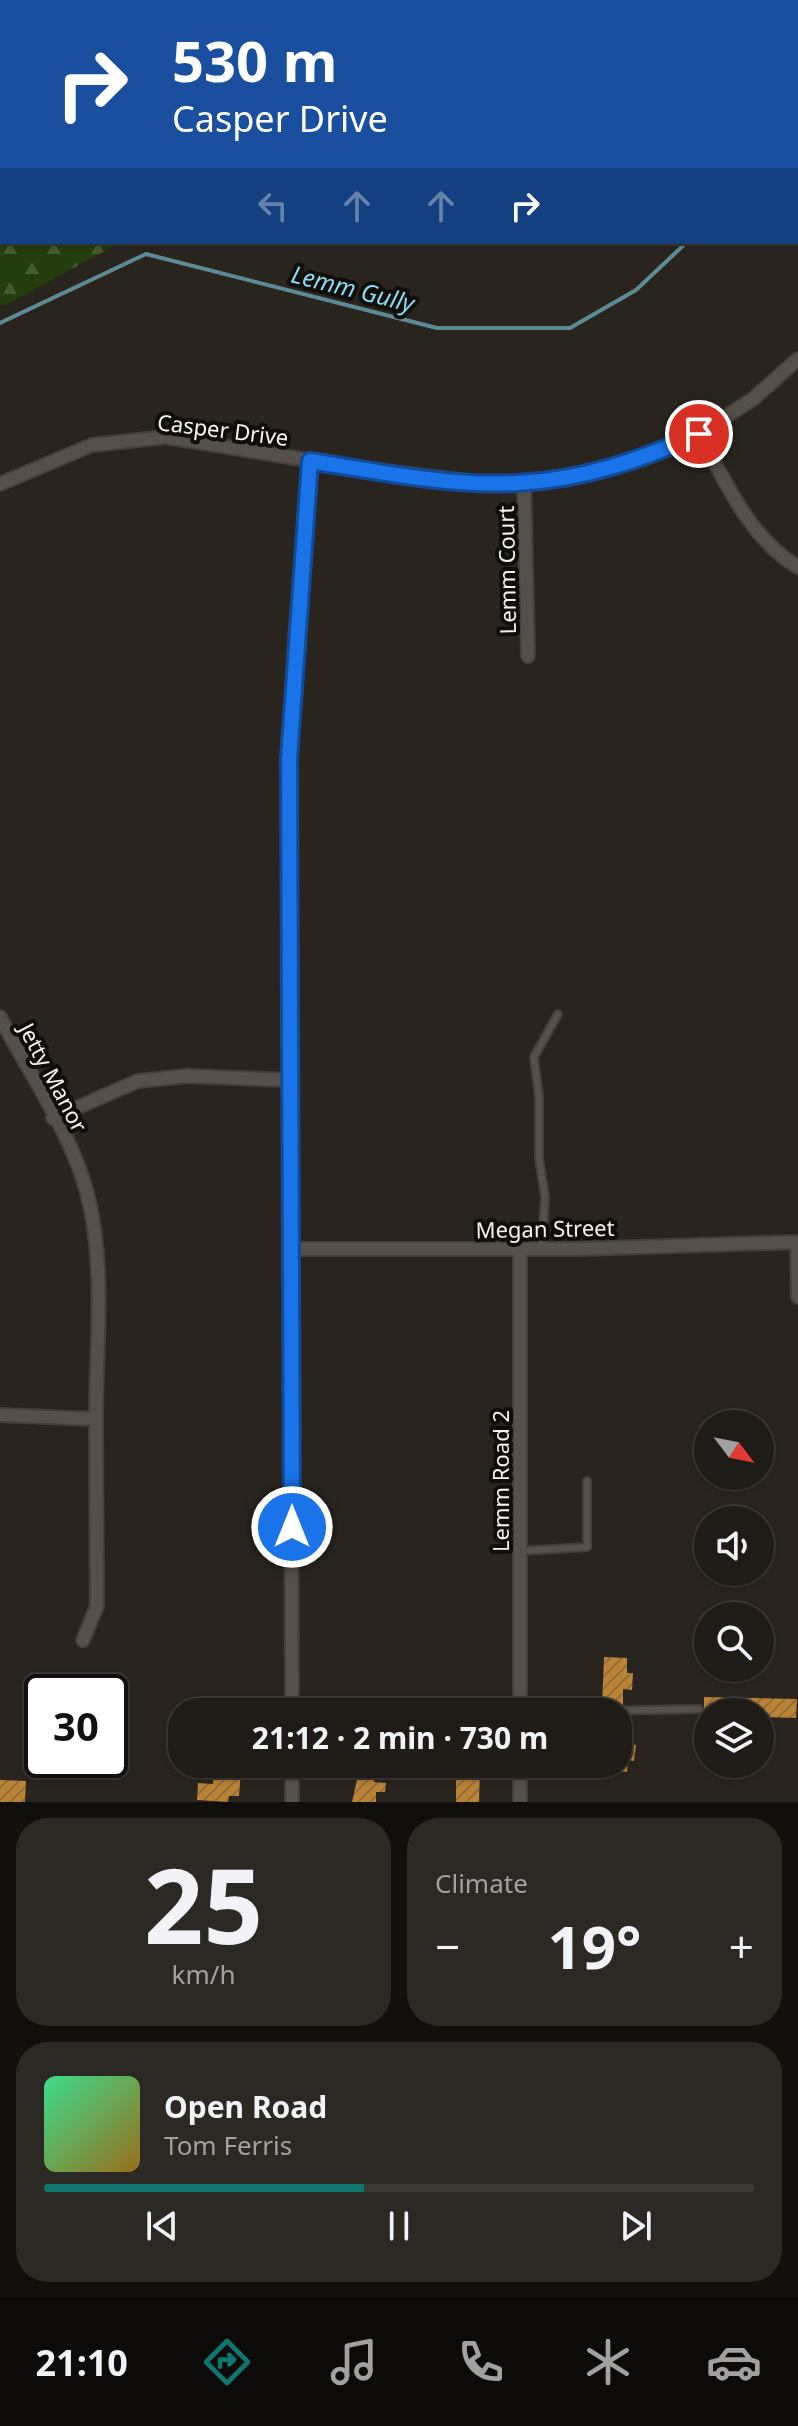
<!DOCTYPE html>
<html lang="en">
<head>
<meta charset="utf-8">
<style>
  :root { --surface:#1f1b16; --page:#2c2823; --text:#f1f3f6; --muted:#a1a1a1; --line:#3c3935; --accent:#0f766e }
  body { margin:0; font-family:"Noto Sans",sans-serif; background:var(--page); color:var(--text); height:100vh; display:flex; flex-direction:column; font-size:30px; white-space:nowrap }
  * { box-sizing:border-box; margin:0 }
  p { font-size:26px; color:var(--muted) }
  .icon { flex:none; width:44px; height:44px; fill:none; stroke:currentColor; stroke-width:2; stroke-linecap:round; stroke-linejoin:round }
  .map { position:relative; height:1802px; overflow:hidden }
  .drawer { display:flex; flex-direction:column; gap:16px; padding:16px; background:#110f0c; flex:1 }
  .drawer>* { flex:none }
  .guide { position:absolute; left:0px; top:0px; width:798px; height:244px; box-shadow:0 2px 6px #0004,0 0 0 2px var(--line); background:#1a4fa0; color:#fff; overflow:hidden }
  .needle { width:52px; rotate:122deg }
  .buttons { position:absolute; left:694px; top:1410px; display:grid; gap:16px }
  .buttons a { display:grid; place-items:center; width:80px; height:80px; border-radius:50%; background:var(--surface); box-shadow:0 2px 6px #0004,0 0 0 2px var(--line); font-size:40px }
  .speed { position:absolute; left:24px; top:1674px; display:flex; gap:16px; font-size:40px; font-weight:700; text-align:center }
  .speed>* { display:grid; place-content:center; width:104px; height:104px; border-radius:50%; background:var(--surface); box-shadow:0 2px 6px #0004,0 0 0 2px var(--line); line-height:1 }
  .speed .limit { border:4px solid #111; border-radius:12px; background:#fff; color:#111 }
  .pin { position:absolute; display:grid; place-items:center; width:68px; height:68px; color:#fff; margin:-34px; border:4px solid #fff; border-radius:50%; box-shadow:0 2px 8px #0007 }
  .me { position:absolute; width:88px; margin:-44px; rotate:0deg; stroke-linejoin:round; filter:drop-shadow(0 0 6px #0008) }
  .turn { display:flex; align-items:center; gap:28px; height:168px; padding:0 40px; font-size:36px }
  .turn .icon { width:104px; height:104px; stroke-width:2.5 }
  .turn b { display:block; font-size:56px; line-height:68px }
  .lanes { display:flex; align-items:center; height:76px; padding:0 40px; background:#0003; justify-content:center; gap:40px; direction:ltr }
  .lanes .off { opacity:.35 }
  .big { font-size:60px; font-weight:700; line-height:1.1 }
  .drawer .card { flex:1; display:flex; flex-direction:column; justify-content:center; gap:12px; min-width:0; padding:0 28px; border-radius:32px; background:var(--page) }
  .drawer .dial { align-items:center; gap:0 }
  .dial b { font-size:104px; line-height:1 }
  .song { display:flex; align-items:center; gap:24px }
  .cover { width:96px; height:96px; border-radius:12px; background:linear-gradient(135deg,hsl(150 70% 55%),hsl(40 70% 35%)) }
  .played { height:8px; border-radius:4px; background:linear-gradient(90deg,var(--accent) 45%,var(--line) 45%) }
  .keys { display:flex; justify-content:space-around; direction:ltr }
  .heat { display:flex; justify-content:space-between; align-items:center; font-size:44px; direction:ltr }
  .drawer .tiles { flex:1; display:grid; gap:16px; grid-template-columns:1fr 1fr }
  .card:last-child { grid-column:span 2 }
  .trip { position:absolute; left:168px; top:1698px; width:464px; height:80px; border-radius:32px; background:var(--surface); box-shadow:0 2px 6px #0004,0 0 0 2px var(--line); font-weight:700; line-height:80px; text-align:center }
  .tab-bar { display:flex; height:128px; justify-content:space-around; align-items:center; background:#0c0b09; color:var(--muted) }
  .tab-bar .icon { width:56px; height:56px }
  .tab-bar .current { color:var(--accent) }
  .tab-bar b { font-size:36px; color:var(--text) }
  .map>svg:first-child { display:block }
  .forest { fill:url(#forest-firs) }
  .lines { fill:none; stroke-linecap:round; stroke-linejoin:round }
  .stream { stroke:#5e8a95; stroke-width:4 }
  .building { fill:url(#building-hatch) }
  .lane-casing { stroke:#44403b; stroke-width:10 }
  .street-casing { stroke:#44403b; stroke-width:16 }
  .lane { stroke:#555049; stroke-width:6 }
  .street { stroke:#555049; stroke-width:12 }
  .route-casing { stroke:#114b97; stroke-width:20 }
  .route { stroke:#1a73e8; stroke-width:14 }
  .labels { text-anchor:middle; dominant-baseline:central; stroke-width:8; stroke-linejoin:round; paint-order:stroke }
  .street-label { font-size:22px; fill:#f7f4f0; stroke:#100e0b }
  .water-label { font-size:24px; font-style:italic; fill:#8bdcf6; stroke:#100e0b }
</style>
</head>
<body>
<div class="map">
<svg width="798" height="1802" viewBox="0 0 798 1802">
  <defs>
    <pattern id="forest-firs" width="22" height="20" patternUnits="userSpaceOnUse" patternTransform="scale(2)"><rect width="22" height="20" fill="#233d0d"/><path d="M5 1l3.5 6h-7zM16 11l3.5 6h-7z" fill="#445a31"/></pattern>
    <pattern id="building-hatch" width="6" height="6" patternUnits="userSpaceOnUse" patternTransform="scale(2)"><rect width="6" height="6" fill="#ba8335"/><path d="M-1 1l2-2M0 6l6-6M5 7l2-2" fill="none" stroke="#936f3c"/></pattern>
  </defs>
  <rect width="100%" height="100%" fill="#29241e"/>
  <path class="forest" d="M0,0H212L2,2V242H121L6,305H0Z"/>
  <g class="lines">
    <path class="stream" d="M796,96L798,92
      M0,323L146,254L437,328H570L636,290L687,242"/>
  </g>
  <path class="building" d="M604,1657L627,1658V1673H633L632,1690L623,1689V1707L602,1706Z
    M704,1697L797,1699L796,1718L760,1717V1712L704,1715Z
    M702,1725L708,1726V1763H700Z
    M618,1731L628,1732L626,1743L636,1745L634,1761L628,1760L627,1772L599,1769L600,1764H618Z
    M456,1768H480L479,1802H456Z
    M214,1770L241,1771L239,1796H229L228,1802L197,1800L198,1783L213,1784Z
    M359,1771L374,1772V1782L386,1783L385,1792H376V1802H352Z
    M0,1780L26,1781L25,1802H0Z"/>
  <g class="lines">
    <g class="lane-casing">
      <path id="lane" d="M542,1249L545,1197L539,1158V1097L534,1057L558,1014
        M520,1551L587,1547V1481
        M550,1712L699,1709"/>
    </g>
    <g class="street-casing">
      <path id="street" d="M339,2V0
        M668,2V0
        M699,434C726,482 749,538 798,567
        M524,482L528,656
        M0,484L92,445L166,437L363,469L476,482L516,483L581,475L655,453L699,434L753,399L798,359
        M0,1017C28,1071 72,1134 87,1193C106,1264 96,1346 96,1419L0,1415
        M53,1118L138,1081L187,1076L289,1080
        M797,1242L798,1297
        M292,1249H579L798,1242
        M520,1250V1712
        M83,1640L97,1606L96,1419
        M292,1712L289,759L296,627L310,461
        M292,1802V1764
        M520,1802V1764"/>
    </g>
    <use href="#lane" class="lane"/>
    <use href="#street" class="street"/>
  </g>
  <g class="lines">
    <g class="route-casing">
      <path id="route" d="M292,1527L289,759L310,461C375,471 452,487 517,483C582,480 641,460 699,434"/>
    </g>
    <use href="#route" class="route"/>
  </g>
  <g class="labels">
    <g class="street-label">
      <text transform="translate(223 429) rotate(7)">Casper Drive</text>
      <text transform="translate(506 570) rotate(-91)">Lemm Court</text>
      <text transform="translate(54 1077) rotate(62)">Jetty Manor</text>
      <text transform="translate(545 1228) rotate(-1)">Megan Street</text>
      <text transform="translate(500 1481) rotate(-90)">Lemm Road 2</text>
    </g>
    <g class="water-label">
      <text transform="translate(353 288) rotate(14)">Lemm Gully</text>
    </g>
  </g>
</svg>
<div class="buttons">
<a><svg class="needle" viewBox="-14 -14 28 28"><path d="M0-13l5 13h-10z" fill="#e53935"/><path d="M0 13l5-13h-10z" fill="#a1a1a1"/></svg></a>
<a><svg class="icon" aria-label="sound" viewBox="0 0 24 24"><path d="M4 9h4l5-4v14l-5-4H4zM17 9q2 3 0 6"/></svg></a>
<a><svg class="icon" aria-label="search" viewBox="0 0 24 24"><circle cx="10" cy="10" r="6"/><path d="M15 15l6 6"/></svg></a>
<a><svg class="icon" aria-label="layers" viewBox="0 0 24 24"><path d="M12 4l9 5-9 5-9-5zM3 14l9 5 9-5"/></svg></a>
</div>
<div class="speed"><div class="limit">30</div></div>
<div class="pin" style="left:699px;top:434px;background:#d93025"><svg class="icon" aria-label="arrive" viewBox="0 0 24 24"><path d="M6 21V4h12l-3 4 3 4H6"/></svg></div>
<svg class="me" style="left:292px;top:1527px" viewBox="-20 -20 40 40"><circle r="17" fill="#1a73e8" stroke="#fff" stroke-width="3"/><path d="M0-11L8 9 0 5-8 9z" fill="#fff"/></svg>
<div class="trip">21:12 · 2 min · 730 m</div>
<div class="guide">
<div class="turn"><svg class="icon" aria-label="right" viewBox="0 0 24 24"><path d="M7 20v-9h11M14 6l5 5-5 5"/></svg><div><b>530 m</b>Casper Drive</div></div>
<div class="lanes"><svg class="icon off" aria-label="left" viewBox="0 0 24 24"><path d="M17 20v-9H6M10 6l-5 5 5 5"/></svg><svg class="icon off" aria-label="ahead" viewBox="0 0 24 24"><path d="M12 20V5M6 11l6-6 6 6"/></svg><svg class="icon off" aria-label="ahead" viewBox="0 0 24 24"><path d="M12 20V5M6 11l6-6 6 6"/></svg><svg class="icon" aria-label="right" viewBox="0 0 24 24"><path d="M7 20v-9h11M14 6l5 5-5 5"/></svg></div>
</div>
</div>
<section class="drawer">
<div class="tiles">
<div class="card dial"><b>25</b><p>km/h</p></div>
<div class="card"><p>Climate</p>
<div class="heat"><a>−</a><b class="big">19°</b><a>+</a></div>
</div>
<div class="card">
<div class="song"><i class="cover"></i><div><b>Open Road</b><p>Tom Ferris</p></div></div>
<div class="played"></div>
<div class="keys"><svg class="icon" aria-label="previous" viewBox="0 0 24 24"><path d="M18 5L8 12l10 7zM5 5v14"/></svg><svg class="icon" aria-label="pause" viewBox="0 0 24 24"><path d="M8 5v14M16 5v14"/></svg><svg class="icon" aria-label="next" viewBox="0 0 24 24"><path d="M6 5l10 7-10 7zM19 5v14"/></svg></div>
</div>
</div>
</section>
<nav class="tab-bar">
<b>21:10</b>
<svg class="icon current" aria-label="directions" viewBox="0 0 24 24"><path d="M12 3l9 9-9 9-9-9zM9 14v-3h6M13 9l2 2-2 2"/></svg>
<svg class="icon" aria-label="music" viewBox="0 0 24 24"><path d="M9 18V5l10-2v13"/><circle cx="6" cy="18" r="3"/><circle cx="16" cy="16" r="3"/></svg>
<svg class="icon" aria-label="phone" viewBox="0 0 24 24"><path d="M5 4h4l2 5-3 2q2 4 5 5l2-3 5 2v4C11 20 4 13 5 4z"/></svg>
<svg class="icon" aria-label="climate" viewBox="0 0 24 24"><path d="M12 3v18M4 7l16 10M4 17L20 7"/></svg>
<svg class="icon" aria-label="car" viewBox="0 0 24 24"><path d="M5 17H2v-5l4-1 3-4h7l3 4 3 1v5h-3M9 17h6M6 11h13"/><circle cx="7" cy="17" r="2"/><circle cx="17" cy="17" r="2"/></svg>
</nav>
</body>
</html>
